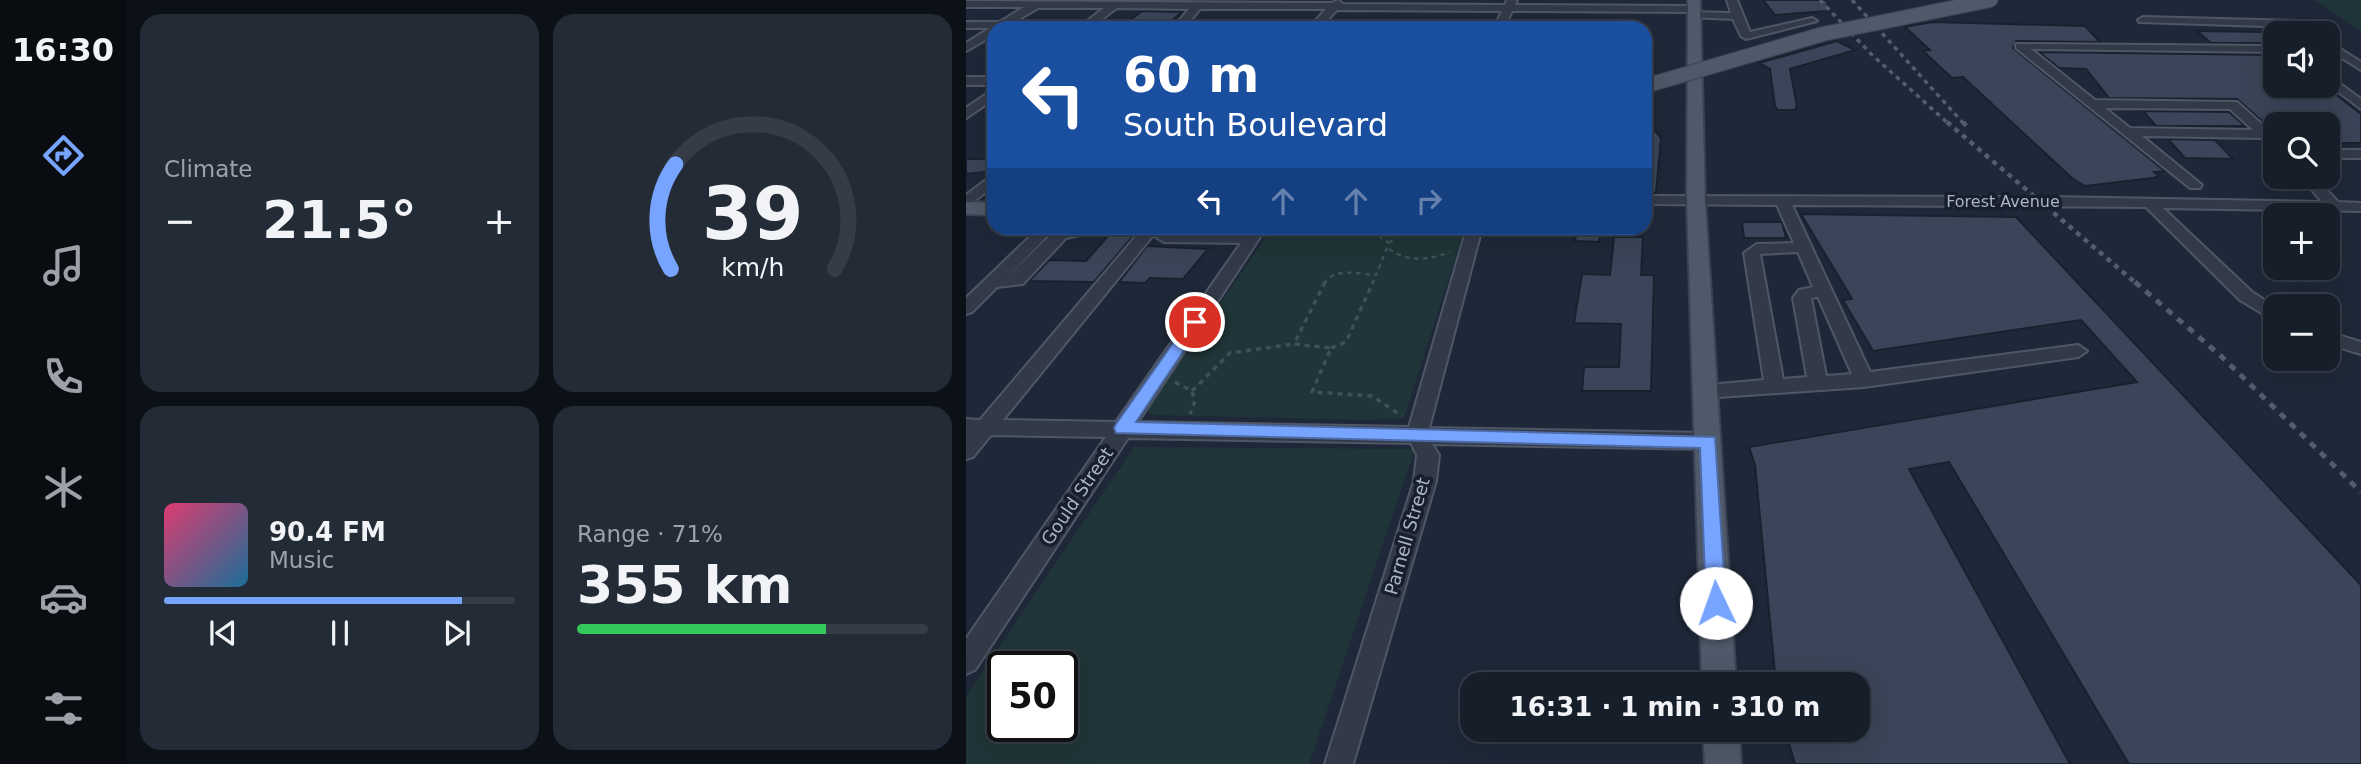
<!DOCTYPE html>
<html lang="en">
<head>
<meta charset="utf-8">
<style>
  :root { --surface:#161e2a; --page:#232b36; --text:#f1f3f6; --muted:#9ea2a8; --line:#353c47; --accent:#77a4ff }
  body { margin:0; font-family:"DejaVu Sans",sans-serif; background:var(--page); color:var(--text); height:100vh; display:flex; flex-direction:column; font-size:26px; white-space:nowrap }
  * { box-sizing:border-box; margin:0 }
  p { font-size:23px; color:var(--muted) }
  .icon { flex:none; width:38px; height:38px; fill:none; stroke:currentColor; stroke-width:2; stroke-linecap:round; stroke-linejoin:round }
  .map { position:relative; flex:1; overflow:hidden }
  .drawer { display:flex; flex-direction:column; gap:14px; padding:14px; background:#0c1017; width:840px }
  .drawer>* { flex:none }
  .hud { position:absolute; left:21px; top:21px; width:665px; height:214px; border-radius:21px; box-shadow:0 7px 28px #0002,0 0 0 2px var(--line); background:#1a4fa0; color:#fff; overflow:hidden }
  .fabs { position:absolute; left:1297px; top:21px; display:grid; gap:14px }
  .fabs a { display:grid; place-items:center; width:77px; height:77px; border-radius:14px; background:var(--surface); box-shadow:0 7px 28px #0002,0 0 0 2px var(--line); font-size:35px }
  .speed { position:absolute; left:21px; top:651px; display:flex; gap:14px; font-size:35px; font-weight:700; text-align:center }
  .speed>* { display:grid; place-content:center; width:91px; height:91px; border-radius:50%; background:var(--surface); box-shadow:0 7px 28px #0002,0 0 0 2px var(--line); line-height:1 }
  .speed .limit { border:4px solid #111; border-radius:10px; background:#fff; color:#111 }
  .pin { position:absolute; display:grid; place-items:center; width:60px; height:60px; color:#fff; margin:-30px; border:4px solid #fff; border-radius:50%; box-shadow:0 2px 7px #0007 }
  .me { position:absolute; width:77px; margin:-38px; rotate:357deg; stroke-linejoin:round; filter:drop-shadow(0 0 5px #0008) }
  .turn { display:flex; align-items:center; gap:24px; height:147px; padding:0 21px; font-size:32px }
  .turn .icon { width:91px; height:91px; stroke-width:2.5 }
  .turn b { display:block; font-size:49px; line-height:60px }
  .lanes { display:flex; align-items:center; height:66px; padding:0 21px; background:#0003; justify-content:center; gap:35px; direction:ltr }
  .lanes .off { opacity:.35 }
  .big { font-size:52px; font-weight:800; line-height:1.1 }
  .drawer .card { flex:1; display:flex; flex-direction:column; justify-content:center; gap:10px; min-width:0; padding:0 24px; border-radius:21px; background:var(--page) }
  .drawer .dial { align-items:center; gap:0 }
  .dial svg { height:182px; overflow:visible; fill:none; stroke:var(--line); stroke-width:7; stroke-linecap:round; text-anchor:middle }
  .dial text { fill:var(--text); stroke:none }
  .song { display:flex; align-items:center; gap:21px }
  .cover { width:84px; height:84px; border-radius:10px; background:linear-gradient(135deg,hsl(340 70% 55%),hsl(200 70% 35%)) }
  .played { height:7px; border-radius:4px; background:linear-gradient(90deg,var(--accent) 85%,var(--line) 85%) }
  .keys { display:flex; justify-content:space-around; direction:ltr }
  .heat { display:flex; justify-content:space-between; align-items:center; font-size:38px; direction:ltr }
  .charge { height:10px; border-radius:5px; background:linear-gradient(90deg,#34c759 71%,var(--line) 0) }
  .drawer .tiles { flex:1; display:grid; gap:14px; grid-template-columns:repeat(2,1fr) }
  .trip { position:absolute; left:494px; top:672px; width:410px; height:70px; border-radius:21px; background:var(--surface); box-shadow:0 7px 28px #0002,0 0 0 2px var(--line); font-weight:800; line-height:70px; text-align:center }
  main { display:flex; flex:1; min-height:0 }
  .tab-bar { display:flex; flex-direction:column; width:126px; justify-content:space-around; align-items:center; background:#090c11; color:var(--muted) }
  .tab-bar .icon { width:49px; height:49px }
  .tab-bar .selected { color:var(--accent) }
  .tab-bar b { font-size:32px; color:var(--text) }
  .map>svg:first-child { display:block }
  .green { fill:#203539; fill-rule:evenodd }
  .building { fill:#3a4559; stroke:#19212f; stroke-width:2 }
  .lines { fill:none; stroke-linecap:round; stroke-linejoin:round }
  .minor-casing { stroke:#4f5767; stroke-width:4 }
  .major-casing { stroke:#3b4352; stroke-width:4 }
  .path-far1 { stroke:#3d5257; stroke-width:2.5; stroke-dasharray:4.5 4.5; stroke-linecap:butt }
  .path { stroke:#3d5257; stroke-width:3.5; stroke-dasharray:5 5; stroke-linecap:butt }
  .minor { fill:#323a48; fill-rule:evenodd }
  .major { fill:#4f5969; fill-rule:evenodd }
  .rail-far2 { stroke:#535d70; stroke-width:3.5; stroke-dasharray:4.5 4.5; stroke-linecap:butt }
  .rail-far1 { stroke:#535d70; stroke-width:4.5; stroke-dasharray:5 5; stroke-linecap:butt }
  .rail { stroke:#535d70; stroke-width:5; stroke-dasharray:7 7; stroke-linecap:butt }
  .major-bridge-casing { stroke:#3b4352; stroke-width:16; stroke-linecap:butt }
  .major-bridge { stroke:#4f5969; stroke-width:14 }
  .route { fill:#77a4ff; stroke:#4d6ba6; stroke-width:2 }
  .labels { text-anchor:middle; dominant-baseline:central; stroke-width:7; stroke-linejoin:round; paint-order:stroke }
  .far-street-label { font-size:16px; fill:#abb4c6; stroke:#171f2d }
  .street-label { font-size:18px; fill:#abb4c6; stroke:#171f2d }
</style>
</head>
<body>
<main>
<nav class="tab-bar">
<b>16:30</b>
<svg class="icon selected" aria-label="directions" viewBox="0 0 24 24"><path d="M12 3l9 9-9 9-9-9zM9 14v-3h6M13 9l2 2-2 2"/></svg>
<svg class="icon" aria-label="music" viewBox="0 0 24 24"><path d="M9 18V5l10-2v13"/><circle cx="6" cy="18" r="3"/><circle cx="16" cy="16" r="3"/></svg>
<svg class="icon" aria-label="phone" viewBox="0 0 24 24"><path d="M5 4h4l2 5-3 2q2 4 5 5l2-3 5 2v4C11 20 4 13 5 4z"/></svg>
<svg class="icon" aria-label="climate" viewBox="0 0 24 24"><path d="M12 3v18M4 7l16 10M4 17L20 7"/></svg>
<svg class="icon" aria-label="car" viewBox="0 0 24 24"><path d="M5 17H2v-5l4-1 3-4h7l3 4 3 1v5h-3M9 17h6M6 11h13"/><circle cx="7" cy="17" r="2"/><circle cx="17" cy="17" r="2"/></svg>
<svg class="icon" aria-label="filters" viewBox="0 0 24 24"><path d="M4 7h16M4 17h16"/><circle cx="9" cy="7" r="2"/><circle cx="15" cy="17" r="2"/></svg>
</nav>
<section class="drawer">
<div class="tiles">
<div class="card"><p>Climate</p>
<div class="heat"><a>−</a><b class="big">21.5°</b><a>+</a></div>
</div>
<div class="card dial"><svg viewBox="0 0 100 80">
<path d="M14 69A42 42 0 1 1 86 69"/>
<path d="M14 69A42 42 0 0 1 16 23" stroke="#77a4ff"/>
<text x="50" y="56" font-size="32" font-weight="700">39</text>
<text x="50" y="72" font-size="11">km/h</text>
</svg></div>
<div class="card">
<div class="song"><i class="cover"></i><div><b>90.4 FM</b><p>Music</p></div></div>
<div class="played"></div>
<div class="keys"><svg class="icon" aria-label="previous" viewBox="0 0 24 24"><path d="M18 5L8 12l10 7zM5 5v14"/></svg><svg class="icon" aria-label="pause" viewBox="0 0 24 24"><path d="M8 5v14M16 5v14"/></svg><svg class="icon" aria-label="next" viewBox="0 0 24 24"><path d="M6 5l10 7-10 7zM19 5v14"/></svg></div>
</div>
<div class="card"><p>Range · 71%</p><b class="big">355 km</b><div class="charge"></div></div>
</div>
</section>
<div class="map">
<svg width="1395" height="764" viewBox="0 0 1395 764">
  <rect width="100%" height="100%" fill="#1e2838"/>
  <path class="green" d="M1349,0H1395V31Z
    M306,228H499L438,418L402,420L188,415L183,413V408Z
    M168,447L449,449L343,764H0V696ZM37,667H96V726H37Z"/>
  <path class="building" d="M797,0H861L862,11L809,15Z
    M176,11L216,12L197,28H154Z
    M966,22L1119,26L1134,42L1050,41L1047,48L1199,171L1188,172L1193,176L1187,178L1119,186L1106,178L997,77L986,78L957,51L964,50L939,27Z
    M1231,31L1301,32L1309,37V43H1245Z
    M871,41L889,50L824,69L831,106L829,110H812L809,106L804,69L793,63Z
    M1073,52L1309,55V86H1359L1395,114V143H1372L1362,133V124H1309V128H1304L1271,99L1143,98L1120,69L1093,68Z
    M1177,111L1263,112L1279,126H1190Z
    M679,119L695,138L690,193H679Z
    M1202,139L1249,140L1267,159L1219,158Z
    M0,159H28V171L0,174Z
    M835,214L1050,217L1395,585V764H1163L983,462L943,469L1104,764H829L819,730H891V684H810L789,465L783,447L1171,382L1115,320L907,351L877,300L886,299Z
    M776,222H816L820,238H778Z
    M149,228H174L128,282L63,281L83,260L120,261Z
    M611,228H635L633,242L609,241Z
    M648,237H677L675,275H688L685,391H616L618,367H653L655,324L608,323L616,274L644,275Z
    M181,246L242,249L217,279L184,278L179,283L153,282Z"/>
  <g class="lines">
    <g class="minor-casing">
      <path id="minor" d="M372,0L377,4L539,5L541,0H551L549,5L728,6L733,9L728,12L765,13L761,0H771L784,32L846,18L851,21L780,39L775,36L767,19L724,17L723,15L728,12L546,11L538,28H528L536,11L371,10L354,28H343L360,9H234L218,28H207L223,9L151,8L124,28H112L138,8H72L38,28H28V35L0,51V43L24,28H0V22H34L58,7H0V1L366,3Z
        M1177,17L1332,21L1351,33H1339L1330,27L1173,22L1172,20Z
        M1362,41L1395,62V70L1362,49Z
        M1050,44L1309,46V52L1065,49L1129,100L1271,102L1309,136V147L1296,138L1176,136L1236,185L1234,188H1224L1050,48ZM1139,108L1264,109L1287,130L1164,128Z
        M1362,75L1395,99V109L1362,84Z
        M0,77H28V85H0Z
        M28,89V99L0,118V108Z
        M1362,150H1395V158H1362Z
        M28,174V186L0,207V195Z
        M1335,177H1349L1372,202L1395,203V211L1197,208L1286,292L1309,307V321L1274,300L1180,207L826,205L904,372L1112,345L1121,351L1112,357L898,387L738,398L731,396L728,391L731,386L798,380L778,253L791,244L828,243L811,205L679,204V196L1086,197L1356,202ZM832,252L847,287L833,290L827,298L841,377L817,379L794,254ZM852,297L886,374L860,376L845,298Z
        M73,228H89L43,275L89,231L135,228L132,231L100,238L57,284L31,287L6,312L0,314V298Z
        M177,228H193L37,420L150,422L275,243L198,242L190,237L197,228H212L210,232L282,233L286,228H300L172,422L443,427L501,228H516L463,428L743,433L750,435L753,441L750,447L743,449L466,444L473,455L470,481L387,764H359L448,481L451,455L445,443L162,438L9,670L0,674V639L140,437L25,435L7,457L0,459V419L14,420Z
        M1362,332L1395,342V354L1362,344Z"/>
    </g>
    <g class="major-casing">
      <path id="major" d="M722,0H734L739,201L770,684H736L721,201Z
        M0,202L28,203V215L0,214Z
        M737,730H773L775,764H739Z"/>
    </g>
    <path class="path-far1" d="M363,228L406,231L427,228
      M423,243L440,228
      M423,249C443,263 462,260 484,252
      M358,284C367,267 393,274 410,275L423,243L406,231
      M406,284L410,276"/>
    <path class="path" d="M359,282L328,344L365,348L346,392L406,396L436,416
      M365,348L380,342L407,282
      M209,382L226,391L229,401L224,414
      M226,391L264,353L328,344"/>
    <use href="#minor" class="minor"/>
    <use href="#major" class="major"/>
    <path class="rail-far2" d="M854,0L905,54L983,124
      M886,0L998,124"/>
    <path class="rail-far1" d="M981,122L1171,284
      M997,122L1001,127"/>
    <path class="rail" d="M1169,282L1255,356L1395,492"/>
    <g class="major-bridge-casing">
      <path id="major-bridge" d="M679,86L857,34L1025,0"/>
    </g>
    <use href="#major-bridge" class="major-bridge"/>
  </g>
  <path class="route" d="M229,317L237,322L170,422L749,437L760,603L757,610L750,613L742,610L740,603L734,448L150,433L148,428L150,424L224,319Z"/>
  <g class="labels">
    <g class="far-street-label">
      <text x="1037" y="201">Forest Avenue</text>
    </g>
    <g class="street-label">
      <text transform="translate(111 496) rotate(-56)">Gould Street</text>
      <text transform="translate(441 536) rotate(-74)">Parnell Street</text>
    </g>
  </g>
</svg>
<div class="fabs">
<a><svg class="icon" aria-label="sound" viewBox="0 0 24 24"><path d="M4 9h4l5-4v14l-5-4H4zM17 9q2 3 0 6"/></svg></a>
<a><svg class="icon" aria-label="search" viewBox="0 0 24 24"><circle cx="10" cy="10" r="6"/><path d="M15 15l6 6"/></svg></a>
<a>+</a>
<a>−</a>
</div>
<div class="speed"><div class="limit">50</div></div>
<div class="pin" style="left:229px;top:322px;background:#d93025"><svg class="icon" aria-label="arrive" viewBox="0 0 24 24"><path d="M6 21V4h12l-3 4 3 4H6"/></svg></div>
<svg class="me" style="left:750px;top:603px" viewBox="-20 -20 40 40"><circle r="19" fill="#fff"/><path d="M0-13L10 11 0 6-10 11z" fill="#77a4ff"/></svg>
<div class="trip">16:31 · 1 min · 310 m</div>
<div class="hud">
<div class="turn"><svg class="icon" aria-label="left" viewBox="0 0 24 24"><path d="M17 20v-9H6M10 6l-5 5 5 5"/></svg><div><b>60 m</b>South Boulevard</div></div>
<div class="lanes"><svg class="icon" aria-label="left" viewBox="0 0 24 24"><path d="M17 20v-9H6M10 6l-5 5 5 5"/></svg><svg class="icon off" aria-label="ahead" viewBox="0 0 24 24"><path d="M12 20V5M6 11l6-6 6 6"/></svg><svg class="icon off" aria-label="ahead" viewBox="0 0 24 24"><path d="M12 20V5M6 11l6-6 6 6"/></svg><svg class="icon off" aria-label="right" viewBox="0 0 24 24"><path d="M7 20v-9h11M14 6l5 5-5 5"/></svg></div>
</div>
</div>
</main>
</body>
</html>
